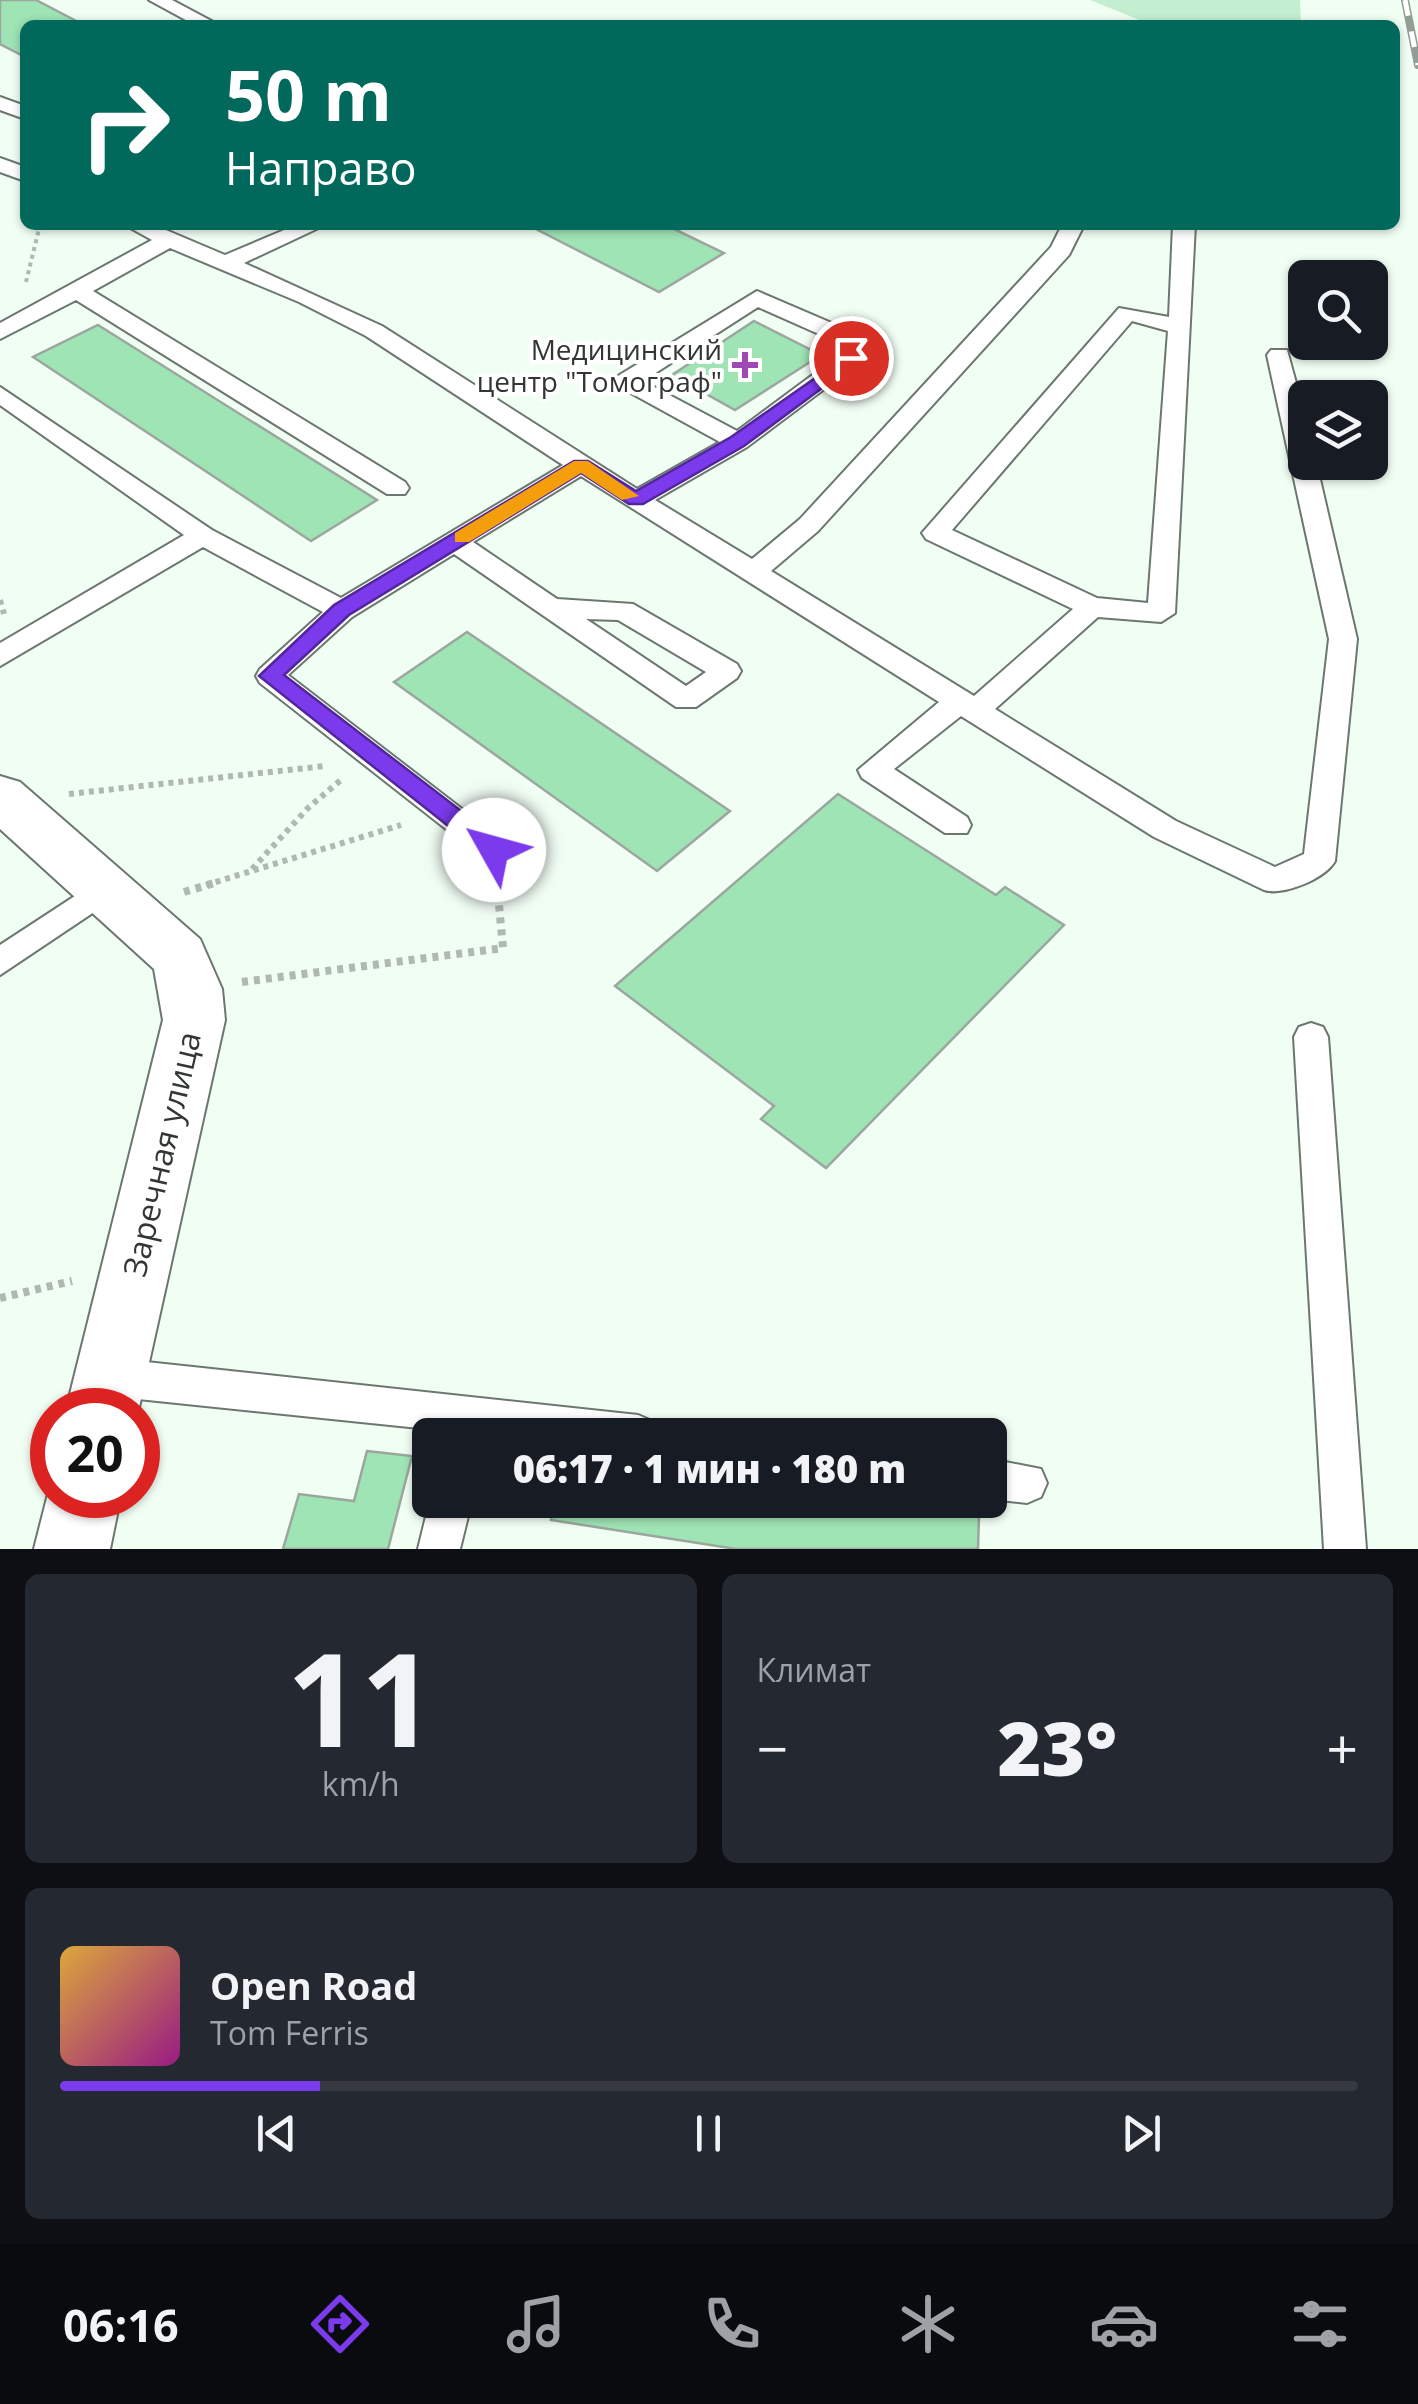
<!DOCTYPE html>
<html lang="ru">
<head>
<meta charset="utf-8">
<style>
  :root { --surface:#171b24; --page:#242831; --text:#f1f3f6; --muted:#9ea1a6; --line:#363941; --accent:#7c3aed }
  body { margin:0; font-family:"Open Sans",sans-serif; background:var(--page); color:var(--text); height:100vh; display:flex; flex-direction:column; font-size:38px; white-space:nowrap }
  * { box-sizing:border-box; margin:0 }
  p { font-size:32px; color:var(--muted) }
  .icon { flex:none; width:55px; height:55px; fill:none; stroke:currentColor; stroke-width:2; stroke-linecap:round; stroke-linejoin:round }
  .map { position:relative; height:1549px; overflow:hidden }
  .side { display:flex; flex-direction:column; gap:25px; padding:25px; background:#0d0f14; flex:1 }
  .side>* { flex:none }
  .banner { position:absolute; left:20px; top:20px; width:1380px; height:210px; border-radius:15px; box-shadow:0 2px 8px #0004; background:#00695c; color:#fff; overflow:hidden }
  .controls { position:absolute; left:1288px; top:260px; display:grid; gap:20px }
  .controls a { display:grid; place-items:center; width:100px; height:100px; border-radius:15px; background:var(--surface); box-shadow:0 2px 8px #0004; font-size:50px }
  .speed { position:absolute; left:30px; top:1388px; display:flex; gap:20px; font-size:50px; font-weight:700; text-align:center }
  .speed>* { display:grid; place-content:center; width:130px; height:130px; border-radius:50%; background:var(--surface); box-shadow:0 2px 8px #0004; line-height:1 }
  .speed .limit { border:15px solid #d22; background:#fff; color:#111 }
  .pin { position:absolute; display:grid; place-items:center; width:85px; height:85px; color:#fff; margin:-42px; border:5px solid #fff; border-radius:50%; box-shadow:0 2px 10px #0007 }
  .me { position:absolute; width:110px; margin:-55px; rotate:308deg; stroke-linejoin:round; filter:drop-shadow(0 0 8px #0008) }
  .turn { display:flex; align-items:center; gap:35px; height:210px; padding:0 40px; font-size:45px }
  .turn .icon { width:130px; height:130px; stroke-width:2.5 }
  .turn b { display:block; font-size:70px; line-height:85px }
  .big { font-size:75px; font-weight:800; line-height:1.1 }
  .side .card { flex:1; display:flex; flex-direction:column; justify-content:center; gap:15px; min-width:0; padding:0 35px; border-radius:15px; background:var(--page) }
  .side .dial { align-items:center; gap:0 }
  .dial b { font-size:130px; line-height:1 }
  .song { display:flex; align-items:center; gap:30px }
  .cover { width:120px; height:120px; border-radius:15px; background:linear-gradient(135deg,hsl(40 70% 55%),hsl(310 70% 35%)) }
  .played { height:10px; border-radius:5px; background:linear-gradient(90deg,var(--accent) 20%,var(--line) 20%) }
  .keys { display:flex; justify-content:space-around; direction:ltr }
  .heat { display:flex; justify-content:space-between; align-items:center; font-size:55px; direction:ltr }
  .side .tiles { flex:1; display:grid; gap:25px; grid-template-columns:1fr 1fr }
  .card:last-child { grid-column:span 2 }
  .trip { position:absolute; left:412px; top:1418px; width:595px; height:100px; border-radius:15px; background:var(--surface); box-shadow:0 2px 8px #0004; font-weight:800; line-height:100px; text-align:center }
  .tab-bar { display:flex; height:160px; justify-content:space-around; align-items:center; background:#090b0e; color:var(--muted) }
  .tab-bar .icon { width:70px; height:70px }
  .tab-bar .selected { color:var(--accent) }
  .tab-bar b { font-size:45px; color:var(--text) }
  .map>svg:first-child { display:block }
  .green { fill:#c4eed0 }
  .building { fill:#9fe4b5; stroke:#9ba79e; stroke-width:2.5 }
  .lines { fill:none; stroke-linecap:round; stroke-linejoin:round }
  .service-casing { stroke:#6b776f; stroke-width:4 }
  .minor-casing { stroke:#6b776f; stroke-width:4 }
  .path-far2 { stroke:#afb9b2; stroke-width:4; stroke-dasharray:4 4; stroke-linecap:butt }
  .path-far1 { stroke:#afb9b2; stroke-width:6; stroke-dasharray:5 5; stroke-linecap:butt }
  .path { stroke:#afb9b2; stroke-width:8; stroke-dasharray:6 6; stroke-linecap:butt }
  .service { fill:#fff; fill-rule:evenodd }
  .minor { fill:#fff; fill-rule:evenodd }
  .rail-casing { stroke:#939c95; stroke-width:8 }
  .rail { stroke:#fff; stroke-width:5; stroke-dasharray:16; stroke-linecap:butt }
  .route { fill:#7c3aed; stroke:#51269a; stroke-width:2.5 }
  .slow { fill:#f59e0b }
  .poi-dot { fill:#9f49b6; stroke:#fff; stroke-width:4 }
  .labels { text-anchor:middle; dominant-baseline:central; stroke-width:8; stroke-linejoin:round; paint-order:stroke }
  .far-poi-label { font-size:28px; fill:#323734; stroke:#fff; text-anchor:end }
  .street-label { font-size:32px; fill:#323734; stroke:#fff }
</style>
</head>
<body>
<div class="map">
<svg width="1418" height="1549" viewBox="0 0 1418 1549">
  <rect width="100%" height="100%" fill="#f1fef4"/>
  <path class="green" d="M1090,0H1300L1301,25H1152Z"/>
  <path class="building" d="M0,0H36L84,25H25V57L0,44Z
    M528,225H666L724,253L659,292Z
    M754,321L821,355L735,410L672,375Z
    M98,325L377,500L311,541L33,357Z
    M467,632L730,811L657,871L394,682Z
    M838,794L996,895L1005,887L1064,925L826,1168L761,1119L774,1106L615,986Z
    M367,1451L412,1456L388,1549H283L299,1494L354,1501Z
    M555,1500H875L979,1516L978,1549H736L551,1520Z"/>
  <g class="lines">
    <g class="service-casing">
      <path id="service" d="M149,0H172L219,25H195Z
        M0,97L25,106V119L0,110Z
        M0,158L25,167V181L0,172Z
        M125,225H154L225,255L296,225H325L244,263L382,326L637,489L720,442L618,386L614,381L618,376L757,291L848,330L863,358L859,363L747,447L655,500L752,559L800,519L1051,247L1062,225H1084L1069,255L818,531L771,571L974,696L1073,609L926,539L922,533L1119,308L1169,317L1173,225H1195L1175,613L1161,622L1098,617L995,709L1176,821L1275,867L1304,854L1329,639L1267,355L1271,350H1287L1305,416V462H1316L1357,639L1335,861C1325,879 1283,896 1264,890L1154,837L961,716L894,769L967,817L971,825L967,833H945L862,778L858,770L939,702L581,476L473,542L557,599L633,604L737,664L741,671L737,678L696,707H676L454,554L352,617L288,675L505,842L510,850L505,858H483L260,683L256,676L260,669L323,612L203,547L0,666V643L184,535L0,405V387L212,530L341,598L563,465L366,336L299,302L170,248L93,291L405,482L409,488L405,494H387L76,300L0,339V323L152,240ZM758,307L830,339L838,356L737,431L643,381ZM1132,321L1168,331L1148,603L1097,598L952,530ZM586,619L618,620L706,672L686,686Z
        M104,877L115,880L120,889L115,898L0,975V945Z
        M1311,1023L1323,1027L1328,1037L1366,1549H1324L1294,1037L1299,1027Z
        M109,1358L638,1415L652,1421L658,1435H447L448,1431L109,1396L95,1390L89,1377L95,1364Z
        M990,1459L1041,1469L1047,1483L1041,1497L1027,1503L990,1499Z
        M430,1500H472L460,1549H418Z"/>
    </g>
    <g class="minor-casing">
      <path id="minor" d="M0,776L20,782L200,939L222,989L225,1020L138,1412L66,1410L163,1020L154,969L0,829Z
        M52,1478V1495H121L110,1549H34Z"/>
    </g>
    <path class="path-far2" d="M26,282L40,225"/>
    <path class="path-far1" d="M0,600L4,614
      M69,794L325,766
      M252,869L308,808L342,779
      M497,879L498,885
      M206,885L401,825"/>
    <path class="path" d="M184,892L214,883
      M242,982L503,948L497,883
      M0,1298L72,1281"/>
    <use href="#service" class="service"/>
    <use href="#minor" class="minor"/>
    <g class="rail-casing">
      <path id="rail" d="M1405,0L1418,65"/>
    </g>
    <use href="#rail" class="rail"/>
  </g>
  <path class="route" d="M851,353L857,355V362L744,446L643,504H629L581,473L349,615L284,675L503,843V856H486L259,676L334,605L574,461H588L636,491L731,437Z"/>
  <path class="slow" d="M574,461H588L639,496L622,500L581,473L469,542H455V533Z"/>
  <path class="poi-dot" d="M740 350h10v10h10v10h-10v10h-10v-10h-10v-10h10z"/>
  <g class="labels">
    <g class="far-poi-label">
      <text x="722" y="349">Медицинский<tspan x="722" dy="32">центр "Томограф"</tspan></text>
    </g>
    <g class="street-label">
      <text transform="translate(161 1154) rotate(-77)">Заречная улица</text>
    </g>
  </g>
</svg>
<div class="controls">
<a><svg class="icon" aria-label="search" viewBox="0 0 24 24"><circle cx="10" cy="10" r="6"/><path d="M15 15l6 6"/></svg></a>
<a><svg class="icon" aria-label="layers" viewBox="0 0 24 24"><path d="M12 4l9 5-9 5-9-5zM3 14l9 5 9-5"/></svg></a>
</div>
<div class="speed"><div class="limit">20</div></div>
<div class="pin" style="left:851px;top:358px;background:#d93025"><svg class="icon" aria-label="arrive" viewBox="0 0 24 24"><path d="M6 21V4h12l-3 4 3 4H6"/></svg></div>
<svg class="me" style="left:494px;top:850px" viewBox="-20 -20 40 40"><circle r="19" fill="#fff"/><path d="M0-13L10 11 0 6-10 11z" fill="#7c3aed"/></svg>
<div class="trip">06:17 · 1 мин · 180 m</div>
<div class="banner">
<div class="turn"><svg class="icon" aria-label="right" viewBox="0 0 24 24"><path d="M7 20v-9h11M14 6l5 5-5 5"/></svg><div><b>50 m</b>Направо</div></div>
</div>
</div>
<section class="side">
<div class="tiles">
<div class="card dial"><b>11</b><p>km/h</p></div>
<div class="card"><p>Климат</p>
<div class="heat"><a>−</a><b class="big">23°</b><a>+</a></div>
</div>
<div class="card">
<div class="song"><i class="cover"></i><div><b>Open Road</b><p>Tom Ferris</p></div></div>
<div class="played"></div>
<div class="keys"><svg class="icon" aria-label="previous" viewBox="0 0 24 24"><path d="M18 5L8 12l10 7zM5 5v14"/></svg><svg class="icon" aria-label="pause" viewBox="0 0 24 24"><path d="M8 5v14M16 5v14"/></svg><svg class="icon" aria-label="next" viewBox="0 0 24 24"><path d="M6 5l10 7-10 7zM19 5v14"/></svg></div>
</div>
</div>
</section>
<nav class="tab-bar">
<b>06:16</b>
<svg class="icon selected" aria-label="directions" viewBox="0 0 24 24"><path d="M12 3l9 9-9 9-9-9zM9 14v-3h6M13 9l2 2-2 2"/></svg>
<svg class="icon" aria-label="music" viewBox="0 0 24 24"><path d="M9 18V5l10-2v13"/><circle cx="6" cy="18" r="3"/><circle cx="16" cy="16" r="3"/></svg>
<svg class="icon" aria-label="phone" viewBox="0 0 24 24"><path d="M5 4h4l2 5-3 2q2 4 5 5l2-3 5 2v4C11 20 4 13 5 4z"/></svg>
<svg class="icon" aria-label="climate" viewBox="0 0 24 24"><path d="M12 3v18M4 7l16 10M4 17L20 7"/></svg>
<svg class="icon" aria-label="car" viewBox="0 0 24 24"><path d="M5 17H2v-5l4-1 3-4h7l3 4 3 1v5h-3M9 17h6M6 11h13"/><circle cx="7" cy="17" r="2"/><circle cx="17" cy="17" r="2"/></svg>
<svg class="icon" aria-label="filters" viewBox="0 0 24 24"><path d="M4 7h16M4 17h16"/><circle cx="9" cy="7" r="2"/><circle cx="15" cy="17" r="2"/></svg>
</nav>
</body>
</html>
